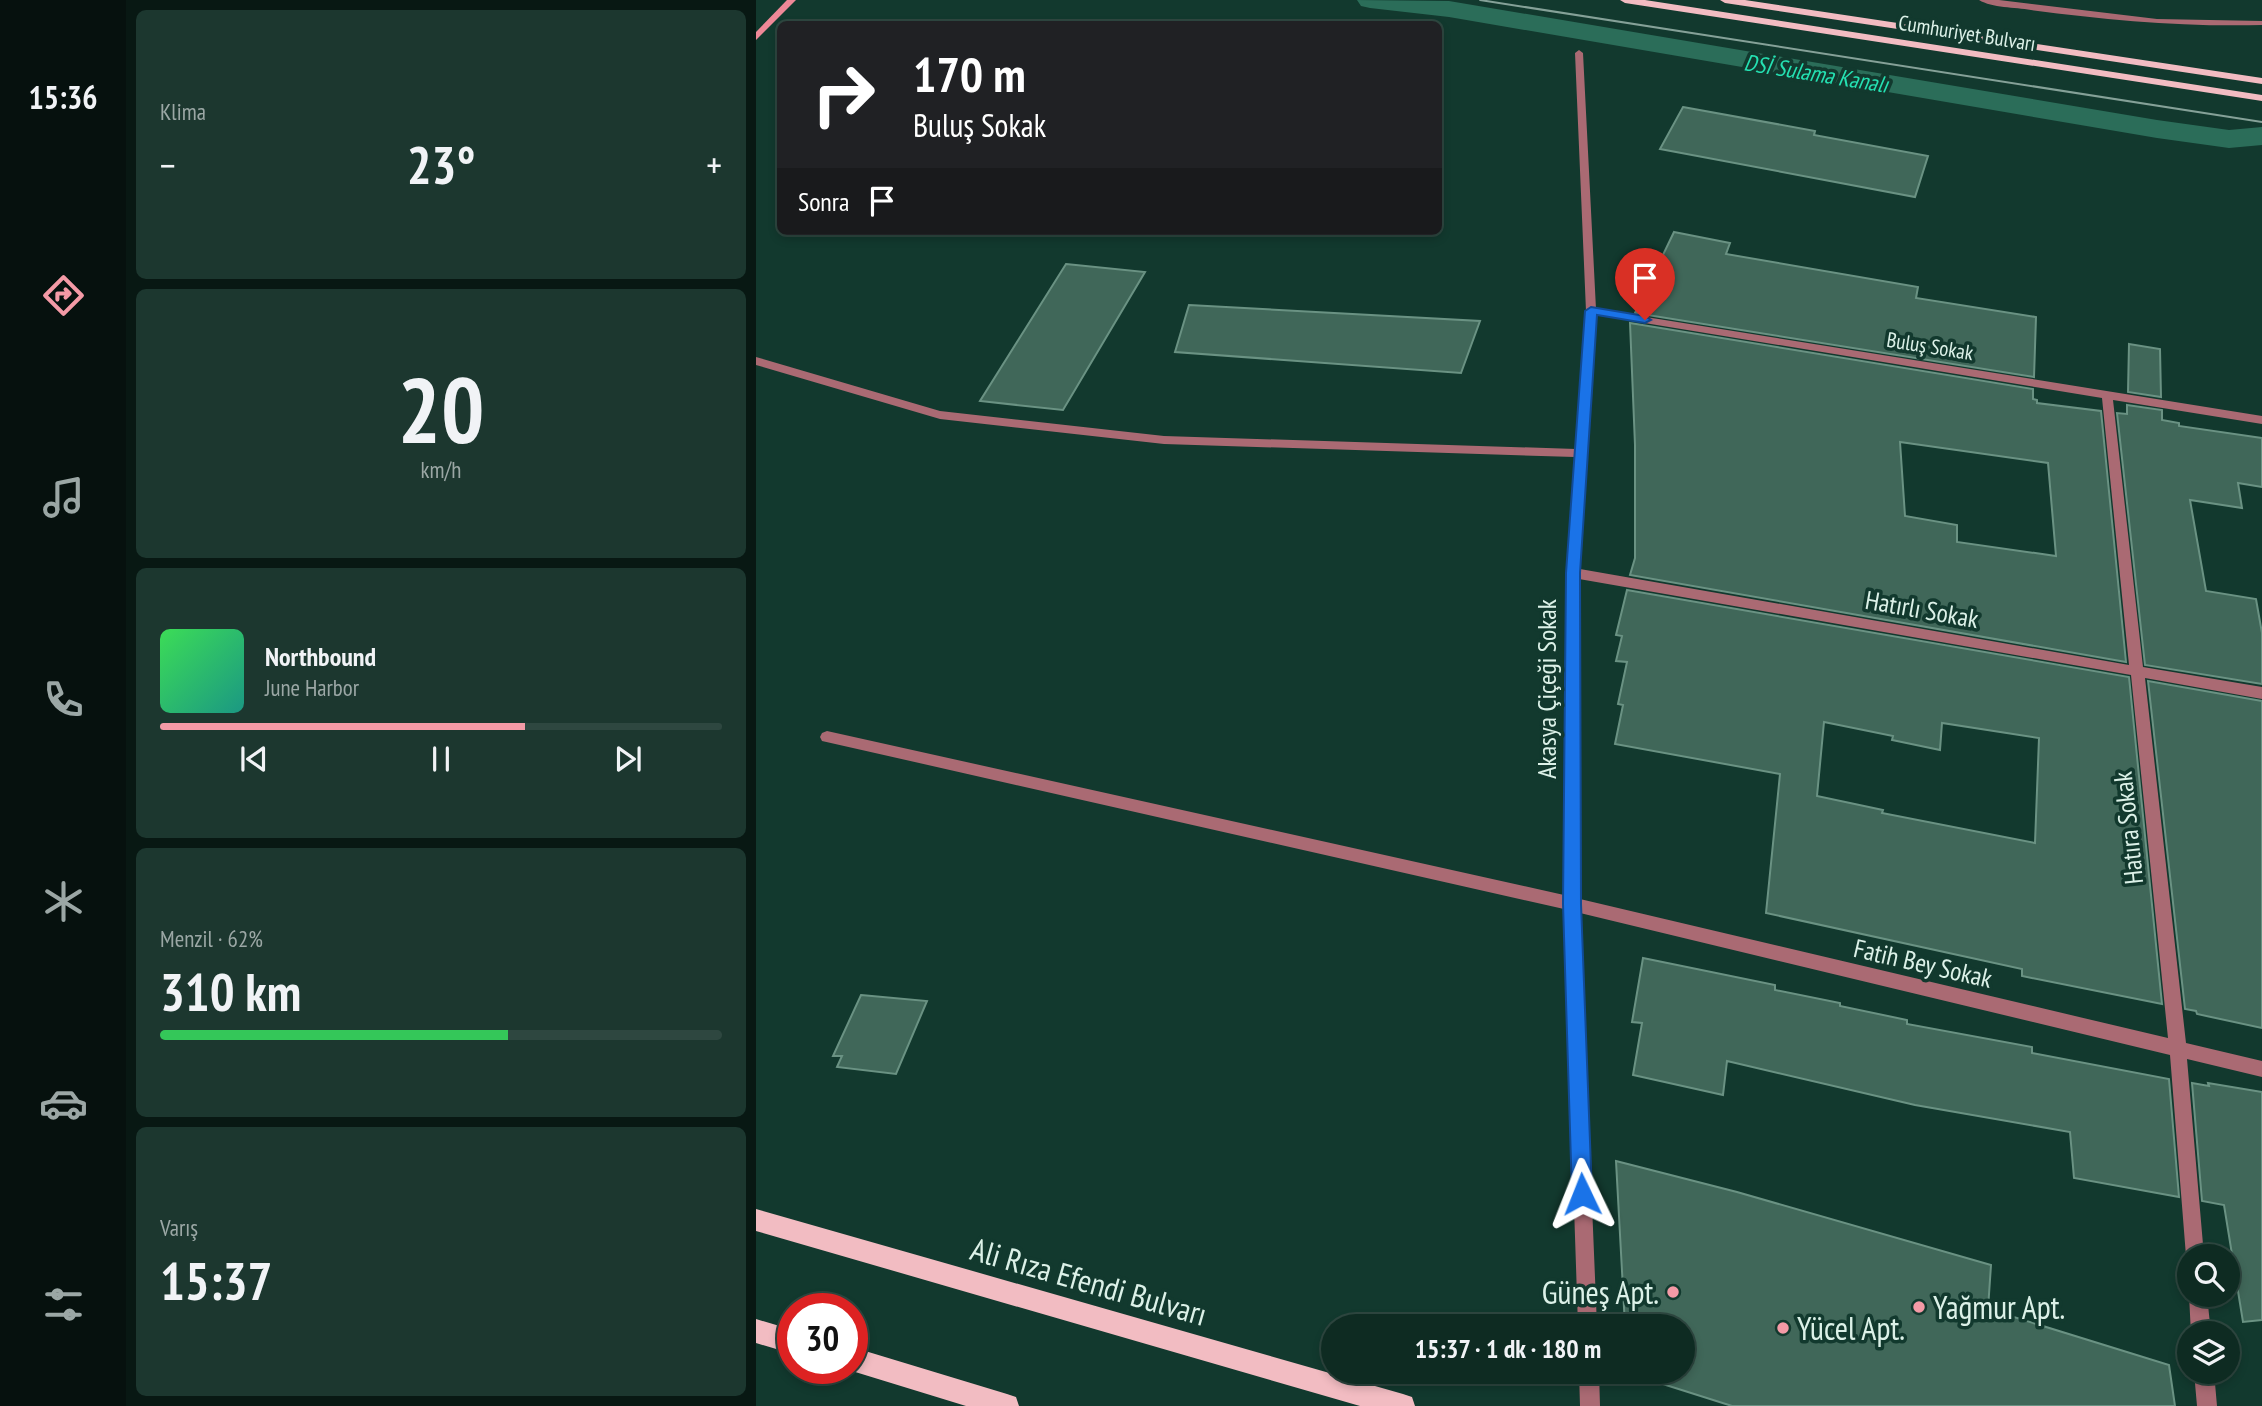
<!DOCTYPE html>
<html lang="tr">
<head>
<meta charset="utf-8">
<style>
  :root { --surface:#0e2b22; --page:#1c372f; --text:#f1f3f6; --muted:#9ba7a5; --line:#2e4740; --accent:#f49aa6 }
  body { margin:0; font-family:"PT Sans Narrow",sans-serif; background:var(--page); color:var(--text); height:100vh; display:flex; flex-direction:column; font-size:26px; white-space:nowrap }
  * { box-sizing:border-box; margin:0 }
  p { font-size:23px; color:var(--muted) }
  .icon { flex:none; width:38px; height:38px; fill:none; stroke:currentColor; stroke-width:2; stroke-linecap:round; stroke-linejoin:round }
  .map { position:relative; flex:1; overflow:hidden }
  .details { display:flex; flex-direction:column; gap:10px; padding:10px; background:#081813; width:630px }
  .details>* { flex:none }
  .hud { position:absolute; left:21px; top:21px; width:665px; height:214px; border-radius:10px; box-shadow:0 4px 10px #0003,0 0 0 2px var(--line); background:#202124; color:#fff; overflow:hidden }
  .tools { position:absolute; left:1421px; top:1244px; display:grid; gap:14px }
  .tools a { display:grid; place-items:center; width:63px; height:63px; border-radius:50%; background:var(--surface); box-shadow:0 4px 10px #0003,0 0 0 2px var(--line); font-size:35px }
  .speed { position:absolute; left:21px; top:1293px; display:flex; gap:14px; font-size:35px; font-weight:700; text-align:center }
  .speed>* { display:grid; place-content:center; width:91px; height:91px; border-radius:50%; background:var(--surface); box-shadow:0 4px 10px #0003,0 0 0 2px var(--line); line-height:1 }
  .speed .limit { border:10px solid #d22; background:#fff; color:#111 }
  .pin { position:absolute; display:grid; place-items:center; width:60px; height:60px; color:#fff; margin:-72px -30px; border-radius:50% 50% 50% 0; rotate:-45deg; box-shadow:0 0 7px #0007 }
  .pin .icon { rotate:45deg }
  .me { position:absolute; width:77px; margin:-38px; rotate:358deg; stroke-linejoin:round; filter:drop-shadow(0 0 5px #0008) }
  .turn { display:flex; align-items:center; gap:24px; height:147px; padding:0 21px; font-size:32px }
  .turn .icon { width:91px; height:91px; stroke-width:2.5 }
  .turn b { display:block; font-size:49px; line-height:60px }
  .then { display:flex; align-items:center; height:66px; padding:0 21px; background:#0003; gap:14px; font-size:26px }
  .big { font-size:52px; font-weight:700; line-height:1.1 }
  .details .widget { flex:1; display:flex; flex-direction:column; justify-content:center; gap:10px; min-width:0; padding:0 24px; border-radius:10px; background:var(--page) }
  .details .dial { align-items:center; gap:0 }
  .dial b { font-size:91px; line-height:1 }
  .song { display:flex; align-items:center; gap:21px }
  .cover { width:84px; height:84px; border-radius:10px; background:linear-gradient(135deg,hsl(130 70% 55%),hsl(170 70% 35%)) }
  .played { height:7px; border-radius:4px; background:linear-gradient(90deg,var(--accent) 65%,var(--line) 65%) }
  .keys { display:flex; justify-content:space-around; direction:ltr }
  .heat { display:flex; justify-content:space-between; align-items:center; font-size:38px; direction:ltr }
  .charge { height:10px; border-radius:5px; background:linear-gradient(90deg,#34c759 62%,var(--line) 0) }
  .trip { position:absolute; left:565px; top:1314px; width:374px; height:70px; border-radius:35px; background:var(--surface); box-shadow:0 4px 10px #0003,0 0 0 2px var(--line); font-weight:700; line-height:70px; text-align:center }
  main { display:flex; flex:1; min-height:0 }
  .dock { display:flex; flex-direction:column; width:126px; justify-content:space-around; align-items:center; background:#06110e; color:var(--muted) }
  .dock .icon { width:49px; height:49px }
  .dock .on { color:var(--accent) }
  .dock b { font-size:32px; color:var(--text) }
  .map>svg:first-child { display:block }
  .lines { fill:none; stroke-linecap:round; stroke-linejoin:round }
  .canal { fill:#2b6d59; fill-rule:evenodd }
  .building { fill:#406759; stroke:#6a9283; stroke-width:2; fill-rule:evenodd }
  .minor { fill:#aa6a73; fill-rule:evenodd }
  .secondary { fill:#ee8897; fill-rule:evenodd }
  .primary { fill:#f2bcc2; fill-rule:evenodd }
  .tram { stroke:#85a198; stroke-width:2 }
  .route { fill:#1a73e8; stroke:#114b97; stroke-width:2 }
  .poi-dot { fill:#f49aa6; stroke:#12392e; stroke-width:2.5 }
  .labels { text-anchor:middle; dominant-baseline:central; stroke-width:7; stroke-linejoin:round; paint-order:stroke }
  .far-street-label { font-size:21px; fill:#dcf1e8; stroke:#12392e }
  .far-water-label { font-size:23px; font-style:italic; fill:#25e1b2; stroke:#12392e }
  .street-label { font-size:26px; fill:#dcf1e8; stroke:#12392e }
  .near-street-label { font-size:32px; fill:#dcf1e8; stroke:#12392e }
  .near-poi-label { font-size:32px; fill:#dcf1e8; stroke:#12392e; text-anchor:start }
</style>
</head>
<body>
<main>
<nav class="dock">
<b>15:36</b>
<svg class="icon on" aria-label="directions" viewBox="0 0 24 24"><path d="M12 3l9 9-9 9-9-9zM9 14v-3h6M13 9l2 2-2 2"/></svg>
<svg class="icon" aria-label="music" viewBox="0 0 24 24"><path d="M9 18V5l10-2v13"/><circle cx="6" cy="18" r="3"/><circle cx="16" cy="16" r="3"/></svg>
<svg class="icon" aria-label="phone" viewBox="0 0 24 24"><path d="M5 4h4l2 5-3 2q2 4 5 5l2-3 5 2v4C11 20 4 13 5 4z"/></svg>
<svg class="icon" aria-label="climate" viewBox="0 0 24 24"><path d="M12 3v18M4 7l16 10M4 17L20 7"/></svg>
<svg class="icon" aria-label="car" viewBox="0 0 24 24"><path d="M5 17H2v-5l4-1 3-4h7l3 4 3 1v5h-3M9 17h6M6 11h13"/><circle cx="7" cy="17" r="2"/><circle cx="17" cy="17" r="2"/></svg>
<svg class="icon" aria-label="filters" viewBox="0 0 24 24"><path d="M4 7h16M4 17h16"/><circle cx="9" cy="7" r="2"/><circle cx="15" cy="17" r="2"/></svg>
</nav>
<section class="details">
<div class="widget"><p>Klima</p>
<div class="heat"><a>−</a><b class="big">23°</b><a>+</a></div>
</div>
<div class="widget dial"><b>20</b><p>km/h</p></div>
<div class="widget">
<div class="song"><i class="cover"></i><div><b>Northbound</b><p>June Harbor</p></div></div>
<div class="played"></div>
<div class="keys"><svg class="icon" aria-label="previous" viewBox="0 0 24 24"><path d="M18 5L8 12l10 7zM5 5v14"/></svg><svg class="icon" aria-label="pause" viewBox="0 0 24 24"><path d="M8 5v14M16 5v14"/></svg><svg class="icon" aria-label="next" viewBox="0 0 24 24"><path d="M6 5l10 7-10 7zM19 5v14"/></svg></div>
</div>
<div class="widget"><p>Menzil · 62%</p><b class="big">310 km</b><div class="charge"></div></div>
<div class="widget"><p>Varış</p><b class="big">15:37</b></div>
</section>
<div class="map">
<svg width="1506" height="1406" viewBox="0 0 1506 1406">
  <rect width="100%" height="100%" fill="#12392e"/>
  <g class="lines">
    <path class="canal" d="M601,0L693,1L1401,120L1473,130L1506,127V145L1473,148L1401,138L693,17L614,8L605,6Z"/>
  </g>
  <path class="building" d="M927,107L1059,131L1058,135L1172,156L1159,197L904,149Z
    M918,232L974,243L970,254L1162,287L1160,298L1280,317L1278,377L879,313Z
    M310,264L389,272L307,410L224,401Z
    M433,305L724,321L705,373L419,352Z
    M874,323L1277,389V399L1281,400V403L1345,411L1370,662L874,575L879,558V445ZM1144,442L1292,463L1300,556L1201,542V525L1149,516Z
    M1373,344L1404,349L1405,397L1372,392Z
    M1371,405L1406,410V420L1423,423V426L1506,438V487L1482,483L1486,508L1434,500L1450,591L1500,599L1506,633V684L1389,665L1361,413L1371,414Z
    M871,590L1373,677L1406,1004L1266,976V969L1010,913L1024,774L859,744L867,705L862,704L871,662L860,661L866,636L860,635ZM1068,722L1137,736L1136,740L1184,750L1186,723L1283,738L1279,843L1126,813L1127,810L1061,796Z
    M1392,681L1506,701V1028L1441,1014L1440,1011L1429,1009Z
    M887,958L1019,985V990L1084,1003V1006L1151,1020V1024L1276,1047V1053L1413,1079L1423,1197L1318,1178L1314,1132L1159,1105L971,1061L967,1095L877,1075L886,1023L876,1022Z
    M105,995L171,1001L140,1074L81,1067L86,1056H77Z
    M1436,1083L1453,1086L1452,1083L1506,1092V1320L1487,1322L1468,1205L1446,1201Z
    M860,1161L981,1192L1235,1265L1232,1309L1413,1365L1419,1406H976L872,1373L928,1372V1326H869Z"/>
  <g class="lines">
    <path class="minor" d="M1223,0H1243L1401,19L1506,21V25C1428,27 1352,20 1275,10C1259,7 1236,8 1223,0Z
      M823,50L827,53L840,309L1506,416V424L1357,400L1387,667L1506,687V699L1389,678L1430,1043L1506,1061V1077L1431,1059L1448,1256H1433V1263L1430,1256L1414,1055L824,913L841,1326H822L808,909L66,741L64,737L66,733L71,731L808,895L811,573L819,457L408,444L184,419L0,365V357L184,411L408,436L820,449L830,311L819,53ZM840,315L1346,398L1373,665L824,569ZM823,579L1375,675L1412,1038L824,899Z
      M1433,1293V1295H1451L1455,1334H1435L1433,1295Z
      M823,1372H843L844,1406H824Z
      M1438,1372H1458L1461,1406H1441Z"/>
    <path class="secondary" d="M31,0H40L0,40V32Z"/>
    <path class="primary" d="M864,0H889L1506,95V101L869,3Z
      M964,0H989L1506,78V84L969,3Z
      M0,1209L647,1394L656,1397L659,1406H604L0,1231Z
      M0,1319L37,1330V1354L0,1343Z
      M96,1347L251,1394L260,1397L263,1406H210L96,1371L89,1368H96Z"/>
    <path class="tram" d="M724,0L1506,122"/>
  </g>
  <path class="route" d="M835,307L889,316L895,320L889,323L841,315L824,573L825,904L836,1194L833,1202L826,1205L819,1202L816,1194L807,904L810,573L829,311Z"/>
  <g class="poi-dot">
    <circle cx="917" cy="1292" r="7"/>
    <circle cx="1163" cy="1307" r="7"/>
    <circle cx="1027" cy="1328" r="7"/>
  </g>
  <g class="labels">
    <g class="far-street-label">
      <text transform="translate(1211 33) rotate(9)">Cumhuriyet Bulvarı</text>
      <text transform="translate(1174 346) rotate(9)">Buluş Sokak</text>
    </g>
    <g class="far-water-label">
      <text transform="translate(1060 73) rotate(9)">DSİ Sulama Kanalı</text>
    </g>
    <g class="street-label">
      <text transform="translate(1166 609) rotate(10)">Hatırlı Sokak</text>
      <text transform="translate(790 689) rotate(-90)">Akasya Çiçeği Sokak</text>
      <text transform="translate(1372 828) rotate(-96)">Hatıra Sokak</text>
      <text transform="translate(1167 963) rotate(13)">Fatih Bey Sokak</text>
    </g>
    <g class="near-street-label">
      <text transform="translate(333 1281) rotate(16)">Ali Rıza Efendi Bulvarı</text>
    </g>
    <g class="near-poi-label">
      <text x="903" y="1292" text-anchor="end">Güneş Apt.</text>
      <text x="1177" y="1307">Yağmur Apt.</text>
      <text x="1041" y="1328">Yücel Apt.</text>
    </g>
  </g>
</svg>
<div class="tools">
<a><svg class="icon" aria-label="search" viewBox="0 0 24 24"><circle cx="10" cy="10" r="6"/><path d="M15 15l6 6"/></svg></a>
<a><svg class="icon" aria-label="layers" viewBox="0 0 24 24"><path d="M12 4l9 5-9 5-9-5zM3 14l9 5 9-5"/></svg></a>
</div>
<div class="speed"><div class="limit">30</div></div>
<div class="pin" style="left:889px;top:320px;background:#d93025"><svg class="icon" aria-label="arrive" viewBox="0 0 24 24"><path d="M6 21V4h12l-3 4 3 4H6"/></svg></div>
<svg class="me" style="left:826px;top:1194px" viewBox="-20 -20 40 40"><path d="M0-17L14 15 0 8-14 15z" fill="#1a73e8" stroke="#fff" stroke-width="4"/></svg>
<div class="trip">15:37 · 1 dk · 180 m</div>
<div class="hud">
<div class="turn"><svg class="icon" aria-label="right" viewBox="0 0 24 24"><path d="M7 20v-9h11M14 6l5 5-5 5"/></svg><div><b>170 m</b>Buluş Sokak</div></div>
<div class="then">Sonra<svg class="icon" aria-label="arrive" viewBox="0 0 24 24"><path d="M6 21V4h12l-3 4 3 4H6"/></svg></div>
</div>
</div>
</main>
</body>
</html>
